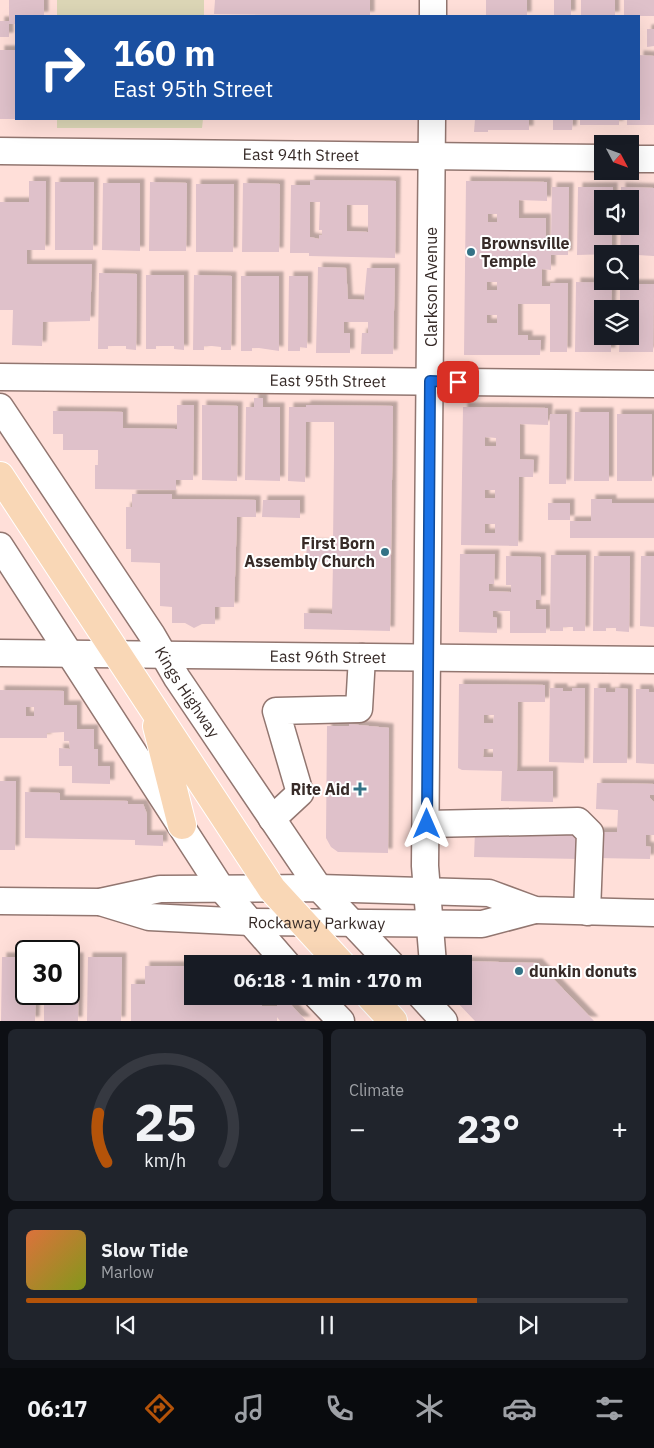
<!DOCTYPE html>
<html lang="en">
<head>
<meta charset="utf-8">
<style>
  :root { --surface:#171b24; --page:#20242c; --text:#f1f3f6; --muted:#9ea1a6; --line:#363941; --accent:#b45309 }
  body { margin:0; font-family:"IBM Plex Sans",sans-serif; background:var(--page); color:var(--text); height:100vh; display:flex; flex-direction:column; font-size:19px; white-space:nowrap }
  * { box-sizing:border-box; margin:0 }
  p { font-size:16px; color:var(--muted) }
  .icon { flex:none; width:28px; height:28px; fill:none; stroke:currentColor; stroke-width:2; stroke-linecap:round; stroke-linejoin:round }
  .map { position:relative; height:1021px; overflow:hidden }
  .panel { display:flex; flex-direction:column; gap:8px; padding:8px; background:#0d0f14; flex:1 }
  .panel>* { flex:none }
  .top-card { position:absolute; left:15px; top:15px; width:625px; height:105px; border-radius:0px; box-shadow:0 5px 20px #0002; background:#1a4fa0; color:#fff; overflow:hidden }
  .needle { width:32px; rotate:131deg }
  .tools { position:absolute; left:594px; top:135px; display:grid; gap:10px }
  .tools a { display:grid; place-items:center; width:45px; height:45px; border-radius:0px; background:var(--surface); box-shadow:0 5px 20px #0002; font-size:25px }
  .speed { position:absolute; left:15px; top:940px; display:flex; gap:10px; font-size:25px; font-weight:700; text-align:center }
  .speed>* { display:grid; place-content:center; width:65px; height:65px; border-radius:50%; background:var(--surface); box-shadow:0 5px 20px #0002; line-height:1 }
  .speed .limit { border:2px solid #111; border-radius:8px; background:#fff; color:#111 }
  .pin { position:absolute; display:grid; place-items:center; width:42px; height:42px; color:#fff; margin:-21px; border-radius:10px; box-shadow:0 2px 8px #0006 }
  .me { position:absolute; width:55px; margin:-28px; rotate:0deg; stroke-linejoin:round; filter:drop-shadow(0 0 4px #0008) }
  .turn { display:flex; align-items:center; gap:18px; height:105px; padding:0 15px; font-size:22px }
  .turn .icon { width:65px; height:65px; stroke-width:2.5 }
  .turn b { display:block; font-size:35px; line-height:42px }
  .big { font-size:38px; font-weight:700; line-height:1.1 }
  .panel .widget { flex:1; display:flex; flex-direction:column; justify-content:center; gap:8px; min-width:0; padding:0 18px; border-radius:8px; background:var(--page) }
  .panel .dial { align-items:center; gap:0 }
  .dial svg { height:130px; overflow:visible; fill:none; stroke:var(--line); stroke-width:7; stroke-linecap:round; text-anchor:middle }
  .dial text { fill:var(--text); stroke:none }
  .song { display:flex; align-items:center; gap:15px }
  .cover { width:60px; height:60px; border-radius:8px; background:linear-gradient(135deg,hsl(20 70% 55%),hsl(70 70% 35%)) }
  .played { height:5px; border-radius:2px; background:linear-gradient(90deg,var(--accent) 75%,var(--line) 75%) }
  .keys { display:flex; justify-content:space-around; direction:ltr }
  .heat { display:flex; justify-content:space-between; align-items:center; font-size:28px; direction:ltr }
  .panel .tiles { flex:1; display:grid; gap:8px; grid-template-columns:1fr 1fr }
  .widget:last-child { grid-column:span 2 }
  .trip { position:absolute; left:184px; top:955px; width:288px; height:50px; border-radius:0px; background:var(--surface); box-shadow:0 5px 20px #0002; font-weight:700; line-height:50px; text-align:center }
  .tab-bar { display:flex; height:80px; justify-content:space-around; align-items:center; background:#090b0e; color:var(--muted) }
  .tab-bar .icon { width:35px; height:35px }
  .tab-bar .on { color:var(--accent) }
  .tab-bar b { font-size:22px; color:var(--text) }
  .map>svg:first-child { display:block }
  .green { fill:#dcd6b6 }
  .building { fill:#dfc1ca; fill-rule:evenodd; filter:url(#shadow) }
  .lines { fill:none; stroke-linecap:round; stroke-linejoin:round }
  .minor-casing { stroke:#927670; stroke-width:29 }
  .major-casing { stroke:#fff; stroke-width:30 }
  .minor { stroke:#fff; stroke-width:26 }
  .major { stroke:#f9d7b6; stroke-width:28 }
  .route-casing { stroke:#114b97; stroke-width:12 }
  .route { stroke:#1a73e8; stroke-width:9 }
  .poi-dot { fill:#337286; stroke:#fff; stroke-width:2 }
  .labels { text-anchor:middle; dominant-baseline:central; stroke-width:4; stroke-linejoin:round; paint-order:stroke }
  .street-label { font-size:16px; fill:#372b28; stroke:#fff }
  .poi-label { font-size:16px; font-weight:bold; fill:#372b28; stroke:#fff; text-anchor:start }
</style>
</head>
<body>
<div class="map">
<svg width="654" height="1021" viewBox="0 0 654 1021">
  <defs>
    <filter id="shadow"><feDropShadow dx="4.5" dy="-4.5" stdDeviation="1" flood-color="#0004"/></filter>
  </defs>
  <rect width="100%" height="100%" fill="#ffdfd9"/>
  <path class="green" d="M57,0H204V16H57Z
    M57,119H203L202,128H57Z"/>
  <path class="building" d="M9,0H44V16H16V24H9V37H0V21H9Z
    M215,0H370V16L214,14Z
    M486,0H527V16H486Z
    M554,0H571V15H554Z
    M581,0H615V16H581Z
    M624,0H654V16H624Z
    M647,29H654V46L647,47Z
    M0,50H16V119H0Z
    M639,55L654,56V125H627V119H639Z
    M475,119H529V130H488V132H474Z
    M553,119H573L572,130H553Z
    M580,119H619V125H580Z
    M310,180L396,181L395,258L309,256V253H290L291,185H310ZM310,202H320L319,230H322V235H319V239L310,237ZM347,205H368V232L347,231Z
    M29,181H46L45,250H27V264H92L90,321L43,322L42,346L12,345L13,310H0V202H29Z
    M466,181L547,182V201L519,200V218H546V242H551L552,187H569L568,255H551V270L542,269V286H550L551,283H568L567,352H550V304H518V335H528V340H541L540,355H464ZM488,214H497V222H488ZM487,282H497V290H487ZM487,315H497V323H487Z
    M55,182H94L93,250H55Z
    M150,182L187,183L186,251H149Z
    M103,183H140V251L102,250Z
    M243,183L280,184L279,252H242Z
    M196,184H234L233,252H196Z
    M578,187H613V199H602V226H612V254L577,255Z
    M621,187L654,188V256L620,254L621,226H630V199H621Z
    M318,267L346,268L348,299L364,300L367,268H395L393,354H361L362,333H368V322H344V333H350V353H316Z
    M99,273L137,274L136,350L126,349V346H108V349H98Z
    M146,275H184V350L174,349V346H156V349H146Z
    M194,275L232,276L231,350H221V347L212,346H204V350H193Z
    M241,276H279V351L259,348H252V351H241Z
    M289,276H308L307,348L300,347V351H288Z
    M576,282L612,283L611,309H602V336H611V352H575Z
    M620,284H654L653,352H619L620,336H630V309H620Z
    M254,398H263V407H280V481L245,480L246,407H254Z
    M177,405H194L193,480H176V490L95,489V465H98V450H63V434H53V411L123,412V428L177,429Z
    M202,405L238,406L237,481L202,480Z
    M306,405L393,406L390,631L304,629V613L332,614L333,562L306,561L307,543L333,544L334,457V422H306L305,482L288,481L289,407H306Z
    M463,407L548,408V425L520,424V459L534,460L533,477H519L518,546L461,545ZM485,437L496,438V446H485ZM485,490H495V498H485ZM485,524H495V533H485Z
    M575,412H609V481H574Z
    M550,414H567L566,484H549Z
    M617,414H652V481H617Z
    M132,494H172V499L256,500V517H237L234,607H215V624H202L194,628L185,623H172V607L160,606V563L131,562V549H126V507H132Z
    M591,499H612V503H654V538H570V521H591Z
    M263,500H300V518L262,517Z
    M548,503H570V520H548Z
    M460,554H495L494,584H489V591L511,592V585H506V556L541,557V600H536V609H546V633H510V611H493V617L497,618V633L459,632Z
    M551,555H586L585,631H573V627H563V631H550Z
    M594,556H630L629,632L616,631V628H606V631H593Z
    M641,556H654V627L640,626Z
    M459,684L545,685V702H518L517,771H553V802L501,801L502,771L462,770L458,768ZM484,715H494L493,723H484ZM484,749H493V757H483Z
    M550,688H563V691H572V688H585L584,763L549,762Z
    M594,688H606V692H615L616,688L628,689L627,763H593Z
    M636,689H649V692H654V764L636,763Z
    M0,690L64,691V705H77V729H94V749H98V766H110V784L72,783V766H59V748L70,749L69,741H64V732L47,733V738H0ZM26,707H34V716H26Z
    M349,724L389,728L388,853L338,852L331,847L326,838L327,726H349Z
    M0,781H16L15,850H0Z
    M597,783L654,784V795H650V798L654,802V835H646V846L651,847L650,859L596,858V832H617L618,810L596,809Z
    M25,792L60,793V800L128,801V804H143L147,814V835H163V846L135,845V840L25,838Z
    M475,831L581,832V859L474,857Z
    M2,957H26V994H36L35,1021H1Z
    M69,957H79L78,1021H44V994H69Z
    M88,957H122L121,1021H87Z
    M456,961L538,963L594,1021H475L454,999L455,996H462V964H455Z
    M145,966H192V990H189V994L192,996H262V1006H277V996H283L306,1021H280L277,1017V1021H131V984H145Z"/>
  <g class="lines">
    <g class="minor-casing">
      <g id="minor">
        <path d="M433,16V0"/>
        <path d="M432,119L425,866L433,964"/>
        <path id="s1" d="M0,151L602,158"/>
        <path d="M630,159H654"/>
        <path id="s2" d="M0,377L654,384"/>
        <path id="s3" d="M0,407L152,635L177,678L319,888L391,964"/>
        <path d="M0,546L221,888L287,964"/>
        <path id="s4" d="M0,653L654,660"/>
        <path d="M272,819L300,793L276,711L359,709L362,657"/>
        <path d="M427,824L578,821L590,833L587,912"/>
        <path d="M0,901L100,902L160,889L319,888L489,893L535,910L654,913"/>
        <path id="s5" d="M100,902L149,917L250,922L482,924L535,910"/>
        <path d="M317,996L341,1021"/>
        <path d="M421,996L444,1021"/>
      </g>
    </g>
    <g class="major-casing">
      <path id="major" d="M0,476L272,889L341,964
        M157,726L182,825
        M370,996L393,1021"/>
    </g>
    <use href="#minor" class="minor"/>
    <use href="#major" class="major"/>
  </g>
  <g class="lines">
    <g class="route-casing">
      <path id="route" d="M427,824L430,381L458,382"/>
    </g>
    <use href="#route" class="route"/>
  </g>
  <g class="poi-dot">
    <circle cx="471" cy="252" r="5"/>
    <circle cx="385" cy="552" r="5"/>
    <path d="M357.5 781.5h5v5h5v5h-5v5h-5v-5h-5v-5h5z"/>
    <circle cx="519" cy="971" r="5"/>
  </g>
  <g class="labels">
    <g class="street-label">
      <text stroke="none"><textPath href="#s1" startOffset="301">East 94th Street</textPath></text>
      <text transform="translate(431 287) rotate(-90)">Clarkson Avenue</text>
      <text stroke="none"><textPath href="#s2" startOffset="328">East 95th Street</textPath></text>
      <text stroke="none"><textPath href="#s4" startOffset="328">East 96th Street</textPath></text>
      <text stroke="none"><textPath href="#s3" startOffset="341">Kings Highway</textPath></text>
      <text stroke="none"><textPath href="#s5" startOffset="219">Rockaway Parkway</textPath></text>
    </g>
    <g class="poi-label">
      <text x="481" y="243">Brownsville<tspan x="481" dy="18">Temple</tspan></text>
      <text x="375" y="543" text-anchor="end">First Born<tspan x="375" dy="18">Assembly Church</tspan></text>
      <text x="350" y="789" text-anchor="end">Rite Aid</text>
      <text x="529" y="971">dunkin donuts</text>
    </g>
  </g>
</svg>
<div class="tools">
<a><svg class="needle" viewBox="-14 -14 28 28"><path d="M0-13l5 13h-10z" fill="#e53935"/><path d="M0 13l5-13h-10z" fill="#9ea1a6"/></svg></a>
<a><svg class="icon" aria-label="sound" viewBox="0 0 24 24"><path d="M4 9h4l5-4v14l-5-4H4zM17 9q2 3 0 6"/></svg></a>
<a><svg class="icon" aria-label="search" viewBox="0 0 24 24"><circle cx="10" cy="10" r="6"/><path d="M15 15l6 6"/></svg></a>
<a><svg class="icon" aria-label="layers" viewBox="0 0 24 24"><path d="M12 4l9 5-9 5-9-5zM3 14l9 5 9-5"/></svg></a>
</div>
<div class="speed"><div class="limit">30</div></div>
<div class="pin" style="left:458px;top:382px;background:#d93025"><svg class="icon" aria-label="arrive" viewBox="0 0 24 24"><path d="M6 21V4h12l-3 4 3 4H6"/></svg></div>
<svg class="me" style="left:427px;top:824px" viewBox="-20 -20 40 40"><path d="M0-17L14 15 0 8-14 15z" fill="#1a73e8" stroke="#fff" stroke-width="4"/></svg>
<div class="trip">06:18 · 1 min · 170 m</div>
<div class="top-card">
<div class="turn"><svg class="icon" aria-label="right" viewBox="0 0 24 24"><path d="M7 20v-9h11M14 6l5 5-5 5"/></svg><div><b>160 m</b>East 95th Street</div></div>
</div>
</div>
<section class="panel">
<div class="tiles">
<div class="widget dial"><svg viewBox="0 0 100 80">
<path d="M14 69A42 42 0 1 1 86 69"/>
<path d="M14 69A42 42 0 0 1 9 39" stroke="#b45309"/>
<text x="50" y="56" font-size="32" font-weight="700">25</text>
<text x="50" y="72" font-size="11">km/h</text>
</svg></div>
<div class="widget"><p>Climate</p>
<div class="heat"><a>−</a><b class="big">23°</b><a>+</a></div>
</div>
<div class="widget">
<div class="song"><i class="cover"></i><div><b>Slow Tide</b><p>Marlow</p></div></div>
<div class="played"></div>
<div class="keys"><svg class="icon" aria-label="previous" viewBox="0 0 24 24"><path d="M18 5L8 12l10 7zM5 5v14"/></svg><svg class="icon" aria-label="pause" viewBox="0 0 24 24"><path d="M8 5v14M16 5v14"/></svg><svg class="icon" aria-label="next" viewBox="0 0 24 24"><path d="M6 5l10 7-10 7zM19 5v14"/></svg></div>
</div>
</div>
</section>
<nav class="tab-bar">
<b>06:17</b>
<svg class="icon on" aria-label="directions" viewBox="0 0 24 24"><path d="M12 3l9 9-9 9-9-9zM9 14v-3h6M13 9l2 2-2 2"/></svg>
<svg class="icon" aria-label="music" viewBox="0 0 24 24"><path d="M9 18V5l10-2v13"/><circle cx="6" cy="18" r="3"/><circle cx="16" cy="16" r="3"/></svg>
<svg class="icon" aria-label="phone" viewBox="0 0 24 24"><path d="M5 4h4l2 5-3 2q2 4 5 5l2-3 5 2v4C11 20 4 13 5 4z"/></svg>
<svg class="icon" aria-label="climate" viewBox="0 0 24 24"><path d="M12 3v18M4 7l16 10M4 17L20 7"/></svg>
<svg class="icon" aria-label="car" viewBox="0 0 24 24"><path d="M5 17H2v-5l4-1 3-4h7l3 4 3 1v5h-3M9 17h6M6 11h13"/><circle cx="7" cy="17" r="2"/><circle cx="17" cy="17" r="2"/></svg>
<svg class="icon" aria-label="filters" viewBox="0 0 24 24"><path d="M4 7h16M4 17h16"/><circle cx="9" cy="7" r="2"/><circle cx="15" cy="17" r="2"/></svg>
</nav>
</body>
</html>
